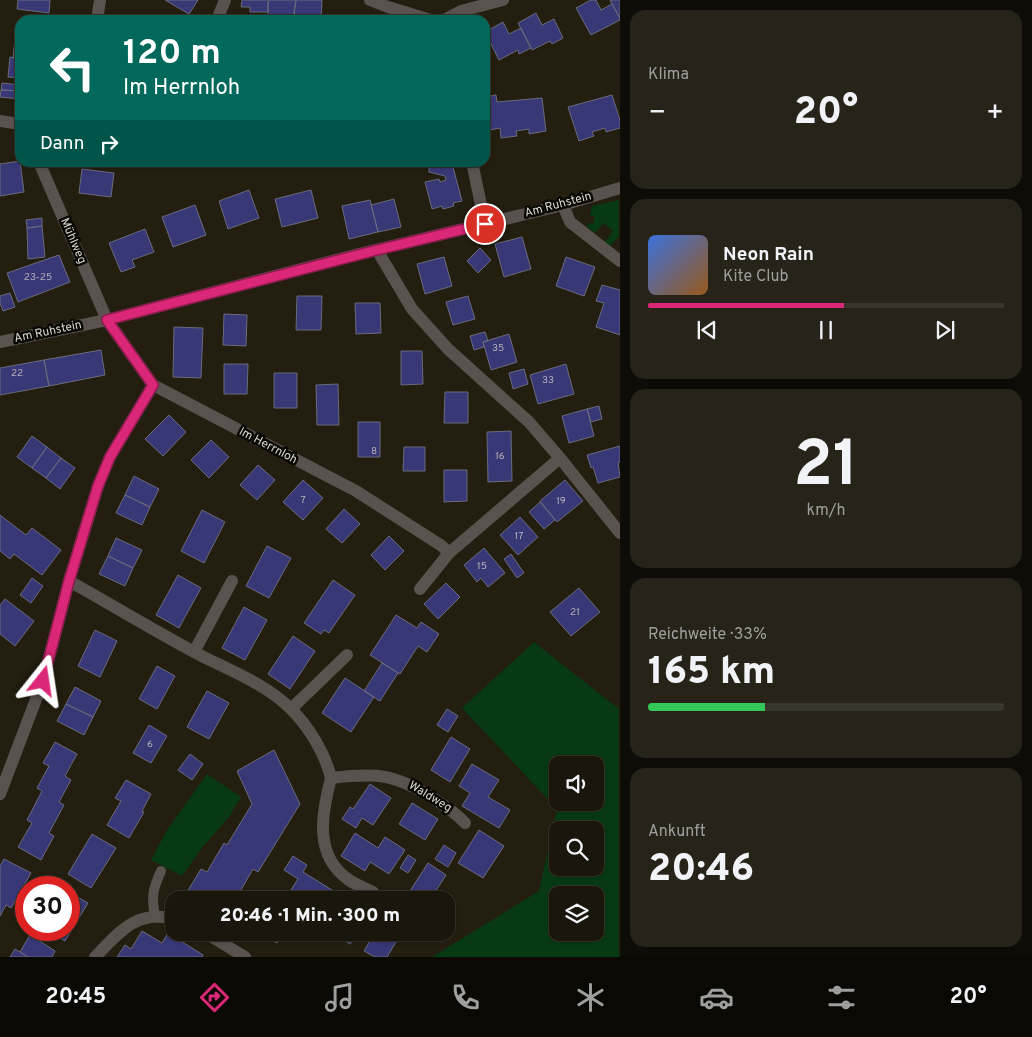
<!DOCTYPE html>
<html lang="de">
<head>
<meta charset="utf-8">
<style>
  :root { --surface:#1a160b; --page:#272319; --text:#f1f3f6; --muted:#9f9f9d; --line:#38352c; --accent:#db2777 }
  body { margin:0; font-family:Overpass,sans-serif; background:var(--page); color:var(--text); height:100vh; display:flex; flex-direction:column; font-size:19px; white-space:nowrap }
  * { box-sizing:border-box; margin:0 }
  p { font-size:16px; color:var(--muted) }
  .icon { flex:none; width:28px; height:28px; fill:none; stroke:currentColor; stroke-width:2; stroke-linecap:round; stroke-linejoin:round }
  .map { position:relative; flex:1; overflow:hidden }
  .details { display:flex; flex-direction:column; gap:10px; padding:10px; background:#0e0c06; width:412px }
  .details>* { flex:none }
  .top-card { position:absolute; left:15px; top:15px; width:475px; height:152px; border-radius:15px; box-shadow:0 1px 4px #0004,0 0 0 1px var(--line); background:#00695c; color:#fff; overflow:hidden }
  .buttons { position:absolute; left:549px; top:756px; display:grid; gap:10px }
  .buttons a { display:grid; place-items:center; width:55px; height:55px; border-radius:10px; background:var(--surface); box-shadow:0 1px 4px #0004,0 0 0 1px var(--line); font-size:25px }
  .speed { position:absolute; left:15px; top:876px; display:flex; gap:10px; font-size:25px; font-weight:700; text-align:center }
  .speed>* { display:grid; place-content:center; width:65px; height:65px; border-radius:50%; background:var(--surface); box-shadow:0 1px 4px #0004,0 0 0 1px var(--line); line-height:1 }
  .speed .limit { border:8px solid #d22; background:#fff; color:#111 }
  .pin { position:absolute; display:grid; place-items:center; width:42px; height:42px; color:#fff; margin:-21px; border:2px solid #fff; border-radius:50%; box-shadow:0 1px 5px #0007 }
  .me { position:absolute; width:55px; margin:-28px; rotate:15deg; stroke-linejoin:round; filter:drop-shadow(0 0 4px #0008) }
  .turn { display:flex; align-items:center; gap:18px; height:105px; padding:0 25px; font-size:22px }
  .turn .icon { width:65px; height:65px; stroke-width:2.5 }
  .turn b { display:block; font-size:35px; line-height:42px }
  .then { display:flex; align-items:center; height:48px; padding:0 25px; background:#0003; gap:10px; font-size:19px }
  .big { font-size:38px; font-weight:800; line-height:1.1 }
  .details .tile { flex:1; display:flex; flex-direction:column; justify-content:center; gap:8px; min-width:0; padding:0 18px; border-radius:15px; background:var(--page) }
  .details .dial { align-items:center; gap:0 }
  .dial b { font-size:65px; line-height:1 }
  .song { display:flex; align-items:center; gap:15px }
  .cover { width:60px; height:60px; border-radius:8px; background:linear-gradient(135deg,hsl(220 70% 55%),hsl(30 70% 35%)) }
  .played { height:5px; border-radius:2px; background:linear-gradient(90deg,var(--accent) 55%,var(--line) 55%) }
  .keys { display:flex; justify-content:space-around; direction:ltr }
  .heat { display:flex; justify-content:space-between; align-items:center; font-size:28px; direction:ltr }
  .charge { height:8px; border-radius:4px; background:linear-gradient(90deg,#34c759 33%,var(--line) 0) }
  .trip { position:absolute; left:165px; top:891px; width:290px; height:50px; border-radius:15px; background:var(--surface); box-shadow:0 1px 4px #0004,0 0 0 1px var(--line); font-weight:800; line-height:50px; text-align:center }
  .tabs { display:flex; height:80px; justify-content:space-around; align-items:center; background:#0a0904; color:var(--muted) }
  .tabs .icon { width:35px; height:35px }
  .tabs .on { color:var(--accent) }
  .tabs b { font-size:22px; color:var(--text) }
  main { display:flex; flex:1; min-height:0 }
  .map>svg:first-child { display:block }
  .green { fill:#073914; fill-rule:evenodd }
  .building { fill:#393877; stroke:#696b7c }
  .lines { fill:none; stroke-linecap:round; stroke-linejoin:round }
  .service { stroke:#5a524e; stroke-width:10 }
  .minor { stroke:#5a524e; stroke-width:12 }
  .route-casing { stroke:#8e194d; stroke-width:12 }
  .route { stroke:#db2777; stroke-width:9 }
  .labels { text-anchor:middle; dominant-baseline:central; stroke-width:5; stroke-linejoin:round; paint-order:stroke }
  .number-label { font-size:10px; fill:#b4b1ba }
  .street-label { font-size:12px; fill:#ddd9d0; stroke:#0a0804 }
</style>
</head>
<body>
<main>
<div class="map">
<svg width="620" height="957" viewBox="0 0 620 957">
  <rect width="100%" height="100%" fill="#231e0f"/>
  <path class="green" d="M619,200V236L610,246L605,242L613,231L604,223L595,233L587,227L588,223L593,224L595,217L590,215L592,206Z
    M534,642L619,709V957H432L539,891L557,809L462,708ZM558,765H595V802H558ZM558,830H595V868H558ZM558,895H595V932H558Z
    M207,774L241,797L229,817L202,848L182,876L151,860L167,830Z"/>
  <path class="building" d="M18,0H50L49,13L17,9Z
    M165,0H198L189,14Z
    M242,0H270L268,2V12H250V7H241Z
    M270,0H296L293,20H276V17L268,16V2Z
    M296,0H322L321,20H293Z
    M591,0H596L601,10L612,4L620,18V20L591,35L576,8Z
    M610,0H620V18L612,4Z
    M536,13L542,25L554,19L563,38L552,44L550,41L532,50L518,23Z
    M503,22L509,34L521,28L531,48L519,54L518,50L499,60L485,32Z
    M15,38L20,39V59L13,58Z
    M10,57L20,59V78L8,77Z
    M2,83L20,85V91L1,90Z
    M1,90L20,91V99L0,97Z
    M496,95L497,102L542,98L546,131L529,134V129L516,131L517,136L501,138L500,128L485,131V97Z
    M612,95L620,120V128L606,132L605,128L592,132L594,136L579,141L568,107Z
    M20,161L24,192L0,196V164Z
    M429,165L453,167L462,201L453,203L454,206L443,209L442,206L432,209L425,182L439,179L440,182L446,180L445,176L429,172Z
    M82,169L114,173L111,197L79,193Z
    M249,190L259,218L228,229L219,201Z
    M311,190L318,218L282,227L275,199Z
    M394,199L401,227L378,232L371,205Z
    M370,200L378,232L349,239L342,206Z
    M195,205L206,235L173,247L162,217Z
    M42,218V226L27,228L26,220Z
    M42,226L45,257L28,259L27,228Z
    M145,229L154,252L132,260L135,267L121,272L109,243Z
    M522,237L531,269L504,277L495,244Z
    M480,248L491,260L478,273L467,261Z
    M59,255L70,282L18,302L7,273Z
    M444,257L452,286L425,294L417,264Z
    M566,257L595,267L584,296L556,286Z
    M602,285L620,290V335L596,327L604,303L596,301Z
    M10,293L15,307L3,311L0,303V296Z
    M297,296H322L321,330H296Z
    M468,296L475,319L453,325L446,302Z
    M355,303H380L381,333L356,334Z
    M224,314L247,315L246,346L223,345Z
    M174,327L203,328L201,378L173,377Z
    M485,332L488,341L483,342L484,347L474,350L470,336Z
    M509,334L517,362L491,370L483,342Z
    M101,350L105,375L49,386L44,360Z
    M401,351H422L423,384L401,385Z
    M44,360L49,386L0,395V368Z
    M224,364H248L247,394H224Z
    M566,364L574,394L538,404L530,375Z
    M524,369L528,384L513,389L509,373Z
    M274,373H297V408H274Z
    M338,384L339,425H317L316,385Z
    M445,392H468V423H444Z
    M599,406L602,419L591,422L587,409Z
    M587,409L594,436L569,443L562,416Z
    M169,415L186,432L163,456L145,439Z
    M358,422H380V457H358Z
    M511,431L512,481L488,482L487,432Z
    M32,436L47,447L32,468L17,457Z
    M211,440L229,457L209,478L191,460Z
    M620,446V462H618L620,477L598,483L593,467L591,468L587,455Z
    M47,447L61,458L46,478L32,468Z
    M404,447H425V471H403Z
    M61,458L75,468L60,489L46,478Z
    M258,465L275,480L257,500L240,485Z
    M444,470H467V501L444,502Z
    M134,476L159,489L150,507L125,495Z
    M303,480L323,498L303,520L283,502Z
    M565,480L583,501L557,522L540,501Z
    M125,495L150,507L142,525L116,513Z
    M540,502L555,520L544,529L529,512Z
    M344,509L360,524L342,543L326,529Z
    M202,510L225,522L204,563L181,551Z
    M0,515L26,535L32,528L61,550L42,575L14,554L10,559L0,551Z
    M520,517L538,537L518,555L500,535Z
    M389,536L404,551L385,570L371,555Z
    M116,538L142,550L133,568L108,556Z
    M267,546L291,558L269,598L246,586Z
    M484,548L505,573L488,587L481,578L477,582L464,565Z
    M511,554L524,573L517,578L504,559Z
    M108,556L133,568L125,586L99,574Z
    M178,575L201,588L179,628L156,615Z
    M32,578L43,586L31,603L20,595Z
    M333,580L355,595L329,633L324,630L321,634L304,623Z
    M446,583L460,597L438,619L424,604Z
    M579,588L600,612L571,636L550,612Z
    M5,599L34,621L15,646L0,634V605Z
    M244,607L267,620L245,660L222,648Z
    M396,615L417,628L421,622L439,634L427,652L418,646L400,674L370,655Z
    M95,630L117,641L100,677L78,666Z
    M293,636L315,651L290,689L268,674Z
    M382,663L398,673L380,701L364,691Z
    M157,666L175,676L157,709L139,699Z
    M345,678L374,697L351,732L322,713Z
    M75,687L101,701L93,717L66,704Z
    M207,691L229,703L209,739L187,727Z
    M66,704L93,717L84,735L57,721Z
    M447,709L458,716L448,732L437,725Z
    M149,725L167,736L151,763L133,753Z
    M451,737L470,749L450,782L431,770Z
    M55,742L77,754L65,776L71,780L59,802L64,805L49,833L54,836L41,860L18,847L32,823L27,820L42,791L37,788L49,766L43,763Z
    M274,750L300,804L258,872L253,869L237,897L232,894L229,900H190L184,897L201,869L207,872L224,843L227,845L252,804L237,771Z
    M190,754L203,764L192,780L178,770Z
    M472,764L499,780L488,797L510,810L499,828L462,806L470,793L459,786Z
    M126,780L151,794L142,811L144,812L129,838L107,825L121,801L115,798Z
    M370,784L391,798L373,825L362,818L356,828L342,819L350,807L353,809Z
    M412,803L438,819L425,840L399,824Z
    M479,830L504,846L483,878L458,863Z
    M355,833L378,848L385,837L405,850L389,874L370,862L365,871L341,856Z
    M92,834L116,848L91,888L68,874Z
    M444,845L456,853L448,867L435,859Z
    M408,855L416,860L408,873L400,868Z
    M293,856L307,865L303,872L348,900H292L287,896L298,879L284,870Z
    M4,859L31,873L11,908L6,905L0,916V866Z
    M428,863L446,875L430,900H418L408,894Z
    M69,892L88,903L65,941L47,930H69Z
    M142,931L162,943L168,933L203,955L202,957H117L125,945L131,949Z
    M257,932H283L277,943Z
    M332,932H358L350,944Z
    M375,932H402L387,957H375L364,951Z
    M30,935L55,951L52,957H28L20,952Z
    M15,949L20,952L28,957H10Z"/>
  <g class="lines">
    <path class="service" d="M155,916C151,896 153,889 161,871"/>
    <path class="minor" d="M370,0L388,7L431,20H444L461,11L503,0
      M97,20L100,0
      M217,20L225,0
      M0,121L20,124
      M39,162L107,320L153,385L356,491L442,546L449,553L560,458L529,422L448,349L412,309L377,250
      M472,162L485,224
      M563,205L570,222L620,261
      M0,342L107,320L359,254L563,205L620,188
      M560,458L620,533
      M69,581C112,605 153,630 196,653C228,670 265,683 291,709C309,727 325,753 331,778
      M420,589L449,553
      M194,652L232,581
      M291,709L347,655
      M0,794L43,681L69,581L98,486L110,457L153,385
      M373,892C365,888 356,885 349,880C313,855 322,813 331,778C375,773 393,773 431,797C444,805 455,812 465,823
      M204,932L245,957
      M95,957C119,933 136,909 174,919"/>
  </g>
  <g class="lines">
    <g class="route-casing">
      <path id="route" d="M43,681L69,581L98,486L110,457L153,385L107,320L377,250L485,224"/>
    </g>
    <use href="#route" class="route"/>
  </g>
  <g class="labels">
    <g class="number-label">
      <text x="38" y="277">23-25</text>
      <text x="498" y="348">35</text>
      <text x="17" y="373">22</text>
      <text x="548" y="380">33</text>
      <text x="374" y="451">8</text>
      <text x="500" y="456">16</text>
      <text x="303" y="500">7</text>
      <text x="561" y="501">19</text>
      <text x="519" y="536">17</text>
      <text x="482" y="566">15</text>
      <text x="575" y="612">21</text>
      <text x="150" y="744">6</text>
    </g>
    <g class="street-label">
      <text transform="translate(558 205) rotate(-15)">Am Ruhstein</text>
      <text transform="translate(73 241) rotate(67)">Mühlweg</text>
      <text transform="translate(48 332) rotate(-12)">Am Ruhstein</text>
      <text transform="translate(268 446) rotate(28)">Im Herrnloh</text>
      <text transform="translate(430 797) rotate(31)">Waldweg</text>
    </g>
  </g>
</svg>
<div class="buttons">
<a><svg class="icon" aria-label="sound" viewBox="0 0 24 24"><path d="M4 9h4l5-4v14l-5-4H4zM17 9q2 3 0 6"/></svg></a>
<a><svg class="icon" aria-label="search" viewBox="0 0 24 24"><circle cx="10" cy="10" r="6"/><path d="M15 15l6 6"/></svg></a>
<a><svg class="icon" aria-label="layers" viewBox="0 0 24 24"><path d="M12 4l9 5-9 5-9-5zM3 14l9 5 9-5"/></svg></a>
</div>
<div class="speed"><div class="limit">30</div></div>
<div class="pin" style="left:485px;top:224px;background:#d93025"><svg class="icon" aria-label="arrive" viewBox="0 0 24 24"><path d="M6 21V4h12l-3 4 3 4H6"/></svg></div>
<svg class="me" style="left:43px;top:681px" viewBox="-20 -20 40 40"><path d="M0-17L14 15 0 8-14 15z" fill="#db2777" stroke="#fff" stroke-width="4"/></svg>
<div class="trip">20:46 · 1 Min. · 300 m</div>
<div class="top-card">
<div class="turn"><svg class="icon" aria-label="left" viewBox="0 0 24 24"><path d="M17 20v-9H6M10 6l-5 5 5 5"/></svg><div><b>120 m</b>Im Herrnloh</div></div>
<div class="then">Dann<svg class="icon" aria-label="right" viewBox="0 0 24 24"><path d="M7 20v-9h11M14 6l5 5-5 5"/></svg></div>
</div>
</div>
<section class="details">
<div class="tile"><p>Klima</p>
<div class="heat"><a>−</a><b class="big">20°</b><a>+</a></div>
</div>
<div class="tile">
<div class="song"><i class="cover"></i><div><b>Neon Rain</b><p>Kite Club</p></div></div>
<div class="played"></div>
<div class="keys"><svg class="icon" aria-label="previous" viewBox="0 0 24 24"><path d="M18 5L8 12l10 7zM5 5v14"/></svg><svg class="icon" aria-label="pause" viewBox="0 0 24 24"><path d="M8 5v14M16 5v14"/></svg><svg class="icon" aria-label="next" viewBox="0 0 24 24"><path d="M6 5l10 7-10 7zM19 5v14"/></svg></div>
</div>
<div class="tile dial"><b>21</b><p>km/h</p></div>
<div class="tile"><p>Reichweite · 33%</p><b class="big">165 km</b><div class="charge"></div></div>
<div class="tile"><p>Ankunft</p><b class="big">20:46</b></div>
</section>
</main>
<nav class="tabs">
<b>20:45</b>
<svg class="icon on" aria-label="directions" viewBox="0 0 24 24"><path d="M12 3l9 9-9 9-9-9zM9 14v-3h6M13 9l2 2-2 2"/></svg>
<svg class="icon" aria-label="music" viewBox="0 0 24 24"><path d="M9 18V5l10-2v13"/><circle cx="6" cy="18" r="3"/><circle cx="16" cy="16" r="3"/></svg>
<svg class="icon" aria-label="phone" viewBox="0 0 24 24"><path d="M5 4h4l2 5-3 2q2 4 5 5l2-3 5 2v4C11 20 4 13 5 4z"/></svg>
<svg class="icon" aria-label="climate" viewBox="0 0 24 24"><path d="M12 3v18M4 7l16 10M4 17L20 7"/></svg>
<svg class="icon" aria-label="car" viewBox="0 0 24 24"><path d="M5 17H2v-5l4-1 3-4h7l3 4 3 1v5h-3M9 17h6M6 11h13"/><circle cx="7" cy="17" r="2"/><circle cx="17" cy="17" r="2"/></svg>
<svg class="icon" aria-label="filters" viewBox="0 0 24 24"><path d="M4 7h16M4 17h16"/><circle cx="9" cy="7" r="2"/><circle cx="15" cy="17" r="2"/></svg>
<b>20°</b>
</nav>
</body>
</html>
